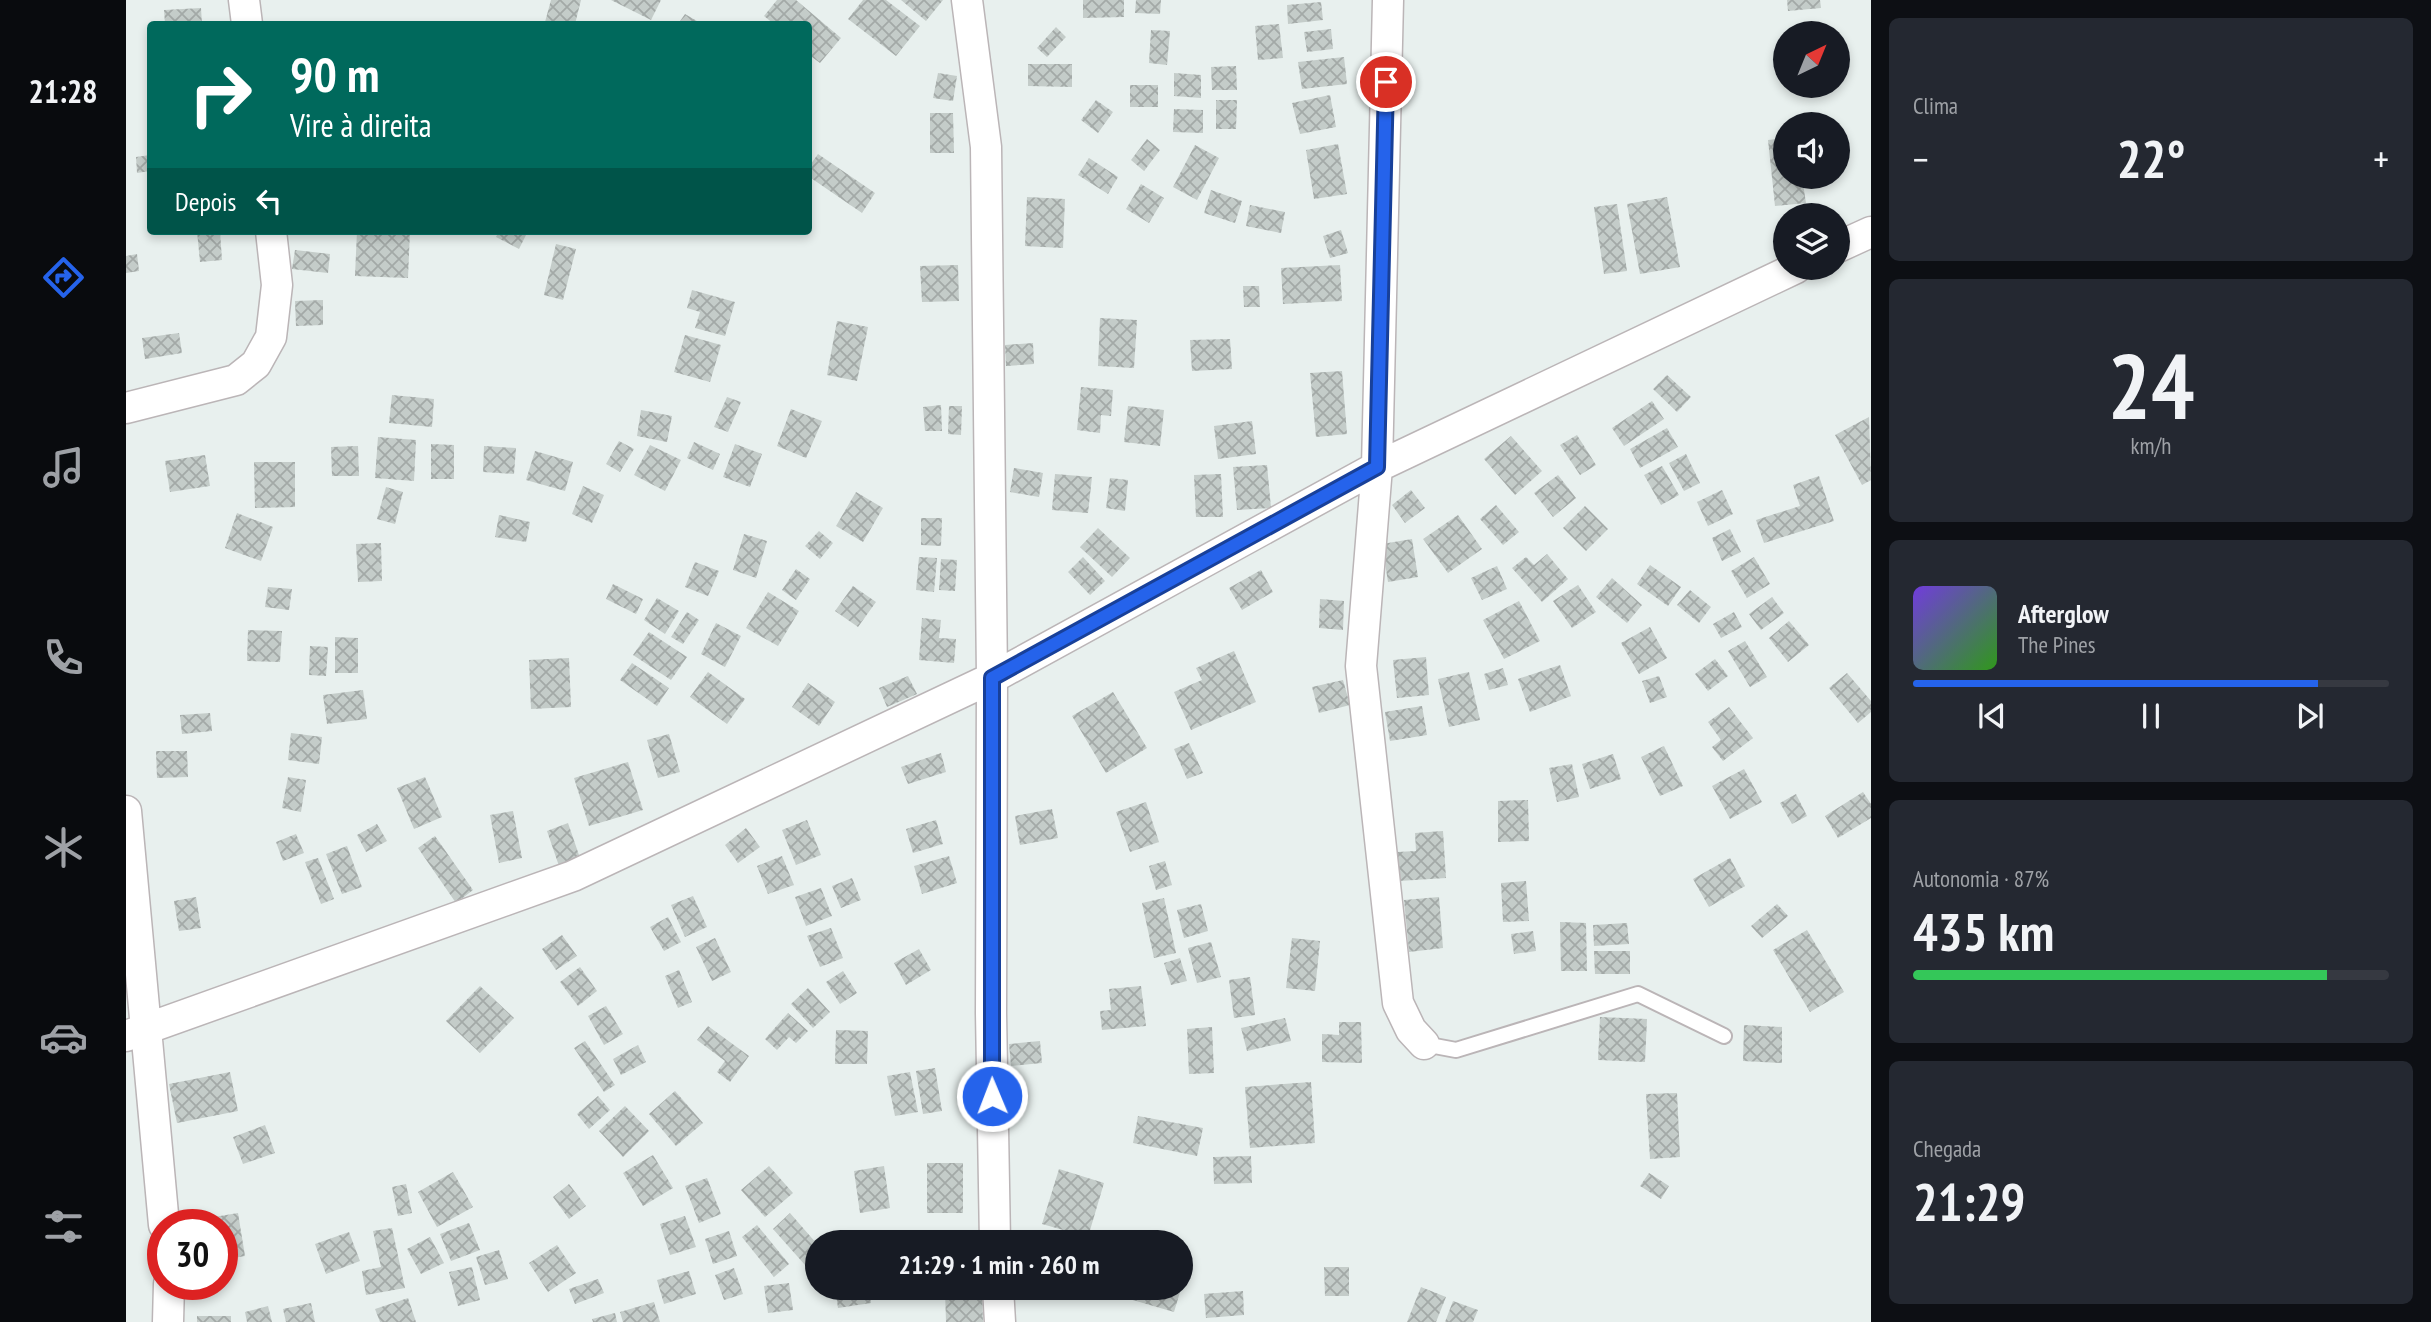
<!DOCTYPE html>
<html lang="pt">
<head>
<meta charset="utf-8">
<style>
  :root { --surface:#171b24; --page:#242831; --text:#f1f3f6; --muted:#9ea1a6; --line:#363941; --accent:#2563eb }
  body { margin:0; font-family:"PT Sans Narrow",sans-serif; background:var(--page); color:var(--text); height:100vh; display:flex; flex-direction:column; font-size:26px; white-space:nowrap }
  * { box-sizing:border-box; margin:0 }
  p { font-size:23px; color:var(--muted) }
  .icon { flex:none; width:38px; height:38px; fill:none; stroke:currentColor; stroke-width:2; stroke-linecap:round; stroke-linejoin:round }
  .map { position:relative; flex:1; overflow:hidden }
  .details { display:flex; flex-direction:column; gap:18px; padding:18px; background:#0d0f14; width:560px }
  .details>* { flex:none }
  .banner { position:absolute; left:21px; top:21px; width:665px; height:214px; border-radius:7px; box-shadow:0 4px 10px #0003; background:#00695c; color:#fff; overflow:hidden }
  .needle { width:46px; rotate:43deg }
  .fabs { position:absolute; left:1647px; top:21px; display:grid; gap:14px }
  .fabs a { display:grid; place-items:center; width:77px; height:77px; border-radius:50%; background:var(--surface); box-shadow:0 4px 10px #0003; font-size:35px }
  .speed { position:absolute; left:21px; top:1209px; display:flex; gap:14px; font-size:35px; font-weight:700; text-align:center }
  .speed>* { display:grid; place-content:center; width:91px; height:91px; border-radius:50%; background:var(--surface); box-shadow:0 4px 10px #0003; line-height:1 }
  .speed .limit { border:10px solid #d22; background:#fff; color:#111 }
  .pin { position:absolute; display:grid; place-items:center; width:60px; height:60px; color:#fff; margin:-30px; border:4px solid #fff; border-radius:50%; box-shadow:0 2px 7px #0007 }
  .me { position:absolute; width:77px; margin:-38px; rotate:359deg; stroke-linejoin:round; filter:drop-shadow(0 0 5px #0008) }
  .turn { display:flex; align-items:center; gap:24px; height:147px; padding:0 28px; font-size:32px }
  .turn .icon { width:91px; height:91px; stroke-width:2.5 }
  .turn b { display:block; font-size:49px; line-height:60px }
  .then { display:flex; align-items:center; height:66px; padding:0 28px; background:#0003; gap:14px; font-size:26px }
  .big { font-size:52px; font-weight:600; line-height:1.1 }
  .details .widget { flex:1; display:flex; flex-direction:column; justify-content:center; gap:10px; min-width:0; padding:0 24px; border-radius:10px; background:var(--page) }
  .details .dial { align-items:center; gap:0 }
  .dial b { font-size:91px; line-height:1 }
  .song { display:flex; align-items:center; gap:21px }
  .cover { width:84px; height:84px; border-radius:10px; background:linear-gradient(135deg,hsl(260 70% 55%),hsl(110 70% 35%)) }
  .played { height:7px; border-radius:4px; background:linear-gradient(90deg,var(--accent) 85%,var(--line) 85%) }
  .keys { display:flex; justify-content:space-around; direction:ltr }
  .heat { display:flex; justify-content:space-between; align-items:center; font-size:38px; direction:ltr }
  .charge { height:10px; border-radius:5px; background:linear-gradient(90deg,#34c759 87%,var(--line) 0) }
  .trip { position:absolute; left:679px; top:1230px; width:388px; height:70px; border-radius:35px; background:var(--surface); box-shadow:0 4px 10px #0003; font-weight:600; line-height:70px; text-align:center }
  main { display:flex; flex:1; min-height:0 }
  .menu { display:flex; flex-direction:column; width:126px; justify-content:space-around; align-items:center; background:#090b0e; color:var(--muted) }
  .menu .icon { width:49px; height:49px }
  .menu .active { color:var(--accent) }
  .menu b { font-size:32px; color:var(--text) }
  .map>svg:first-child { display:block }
  .building { fill:url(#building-cross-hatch) }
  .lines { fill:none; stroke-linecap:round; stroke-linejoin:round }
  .lane-casing { stroke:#bbb5b7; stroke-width:18 }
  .street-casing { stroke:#bbb5b7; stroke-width:33 }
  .lane { stroke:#fff; stroke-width:14 }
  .street { stroke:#fff; stroke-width:30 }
  .route-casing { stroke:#184099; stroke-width:18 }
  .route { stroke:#2563eb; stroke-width:12 }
</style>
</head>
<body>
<main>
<nav class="menu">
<b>21:28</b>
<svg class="icon active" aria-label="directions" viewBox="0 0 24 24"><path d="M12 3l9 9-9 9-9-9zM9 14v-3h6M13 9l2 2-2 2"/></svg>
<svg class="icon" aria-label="music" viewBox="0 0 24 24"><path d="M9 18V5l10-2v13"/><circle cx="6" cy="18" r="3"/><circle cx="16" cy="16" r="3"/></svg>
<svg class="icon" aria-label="phone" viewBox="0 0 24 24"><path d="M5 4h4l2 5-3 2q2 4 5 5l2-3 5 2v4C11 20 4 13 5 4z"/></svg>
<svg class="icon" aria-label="climate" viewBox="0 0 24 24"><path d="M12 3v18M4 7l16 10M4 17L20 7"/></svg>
<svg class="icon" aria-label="car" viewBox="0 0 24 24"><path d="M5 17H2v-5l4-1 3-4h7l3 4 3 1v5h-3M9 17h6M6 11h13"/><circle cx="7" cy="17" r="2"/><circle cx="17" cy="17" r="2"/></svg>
<svg class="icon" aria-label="filters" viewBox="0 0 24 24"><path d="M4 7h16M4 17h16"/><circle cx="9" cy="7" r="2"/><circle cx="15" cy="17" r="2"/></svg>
</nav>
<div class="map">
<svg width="1745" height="1322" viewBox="0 0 1745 1322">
  <defs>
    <pattern id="building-cross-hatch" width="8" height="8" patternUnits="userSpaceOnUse" patternTransform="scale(1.75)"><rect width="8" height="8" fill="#c4ccc9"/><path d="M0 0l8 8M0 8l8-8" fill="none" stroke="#a3a9a7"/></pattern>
  </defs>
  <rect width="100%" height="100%" fill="#e8f0ee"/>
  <path class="building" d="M425,0H455L449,24L419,22Z
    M485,0H535L525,20Z
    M651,0H670L715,38L694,63L682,54V24H648L638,16Z
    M737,0H760L794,26L770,56L722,19Z
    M775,0H817L800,21Z
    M957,0H998V17L957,18Z
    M1010,0H1035L1034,14L1009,13Z
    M1661,0H1694L1695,8L1662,11Z
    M1195,2L1197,20L1162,24L1161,5Z
    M75,8L76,24H39L38,10Z
    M559,14L576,24H552Z
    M1153,24L1157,58L1132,60L1129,26Z
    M930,27L940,37L921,57L911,48Z
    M1205,29L1207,49L1181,52L1178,32Z
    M1025,30L1044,31L1041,65L1023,63Z
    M1218,57L1221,84L1176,89L1172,62Z
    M902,64H946V87L902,86Z
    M1110,66L1111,90H1086L1085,67Z
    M812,73L831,76L827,101L807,98Z
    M1048,73L1075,75V98L1048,96Z
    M1004,85H1032V107H1004Z
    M1204,95L1210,127L1174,134L1166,103Z
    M970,100L987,112L972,133L955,120Z
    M1090,100H1111L1110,129H1090Z
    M1048,109L1077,110V133L1047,132Z
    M804,113H827L828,153H804Z
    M1659,138V177H1676L1680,203L1649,206L1642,140Z
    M1021,139L1034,150L1018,171L1005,160Z
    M1212,144L1221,194L1188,199L1180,150Z
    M1069,145L1093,158L1071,200L1047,187Z
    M692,154L749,193L736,213L682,176V168Z
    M24,155V171L11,173L10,157Z
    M963,158L992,177L982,194L952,175Z
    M1015,184L1038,198L1023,223L1000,209Z
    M1085,190L1116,201L1109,223L1078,213Z
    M901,197L939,199L937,248L899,246Z
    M1541,197L1554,267L1514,274L1501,204Z
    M1491,204L1501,271L1478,274L1468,207Z
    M1124,205L1159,212L1155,233L1120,226Z
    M1215,230L1222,253L1204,258L1197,236Z
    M71,231H94L96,260L74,262Z
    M231,231H284L282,278L229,276Z
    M373,231H402L393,249L370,237Z
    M430,244L450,249L437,300L418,295Z
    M169,250L204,254L202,273L166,269Z
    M11,254L13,271L0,273V256Z
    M832,265L833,301L796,302L794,266Z
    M1214,265L1216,301L1157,304L1155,268Z
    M1117,286H1133L1134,307H1118Z
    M566,290L609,302L599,336L569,328L574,312L561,308Z
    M197,300V325L170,326L169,301Z
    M974,318L1011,320L1008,368L972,366Z
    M711,321L742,327L731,381L701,375Z
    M53,333L56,353L19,359L16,338Z
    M559,335L595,345L584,382L548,372Z
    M1104,339L1106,369L1066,371L1064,340Z
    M907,343L908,364L880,366L879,345Z
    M1216,371L1221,434L1190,437L1184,373Z
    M1541,375L1565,397L1551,412L1527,389Z
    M955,387L987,390L985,416L975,415L974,433L951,430Z
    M266,395L308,399L306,427L263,423Z
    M601,397L615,402L602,432L588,427Z
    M1526,401L1538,419L1498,446L1486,428Z
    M815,405L816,431H799L797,407Z
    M823,406H836L835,435L822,434Z
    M1002,406L1038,410L1034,446L998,442Z
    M665,409L696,421L680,458L651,446Z
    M515,410L546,416L541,442L511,436Z
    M1743,417L1745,480L1736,485L1709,435Z
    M1126,421L1130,454L1092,459L1088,426Z
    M1541,428L1552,447L1514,468L1504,449Z
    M1451,435L1470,465L1454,475L1434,445Z
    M1385,436L1416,471L1389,495L1358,459Z
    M252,437L290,440L288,481L249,478Z
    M493,441L508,449L494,472L480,464Z
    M568,442L594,454L587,470L561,458Z
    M305,444L328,445V479H305Z
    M609,444L636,454L624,487L597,477Z
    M524,445L555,460L539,491L508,475Z
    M232,446L233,476H206L205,447Z
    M358,446L390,448L388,474L357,472Z
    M409,451L447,462L439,491L400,480Z
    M1560,454L1574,483L1558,491L1543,463Z
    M79,455L84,486L44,492L39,461Z
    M128,462H169V507L129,508Z
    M1141,465L1145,508L1111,510L1107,467Z
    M1536,466L1553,495L1535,505L1518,475Z
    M888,468L917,473L913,497L884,492Z
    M929,474L966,477L962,513L926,510Z
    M1095,474L1097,517H1070L1068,475Z
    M1432,475L1450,498L1427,517L1408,493Z
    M1693,476L1708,521L1638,543L1630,520L1674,506L1667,485Z
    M984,478L1002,480L999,511L980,508Z
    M457,486L478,495L466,523L446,514Z
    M260,487L277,492L269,524L251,519Z
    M1285,490L1299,508L1279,523L1266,505Z
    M1596,490L1607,514L1582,526L1571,502Z
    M730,492L757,508L737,542L710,526Z
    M1370,505L1393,532L1377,545L1354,519Z
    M1459,506L1482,529L1460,551L1437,528Z
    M111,513L147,527L135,561L99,548Z
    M373,515L404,522L400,542L369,537Z
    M1332,515L1356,549L1322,573L1297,539Z
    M795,518H816L815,546L795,545Z
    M972,528L1004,558L986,577L954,547Z
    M1604,529L1615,552L1596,561L1586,538Z
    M693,531L707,543L694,559L679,546Z
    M618,534L641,541L630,578L607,570Z
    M1286,539L1292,577L1262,582L1256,544Z
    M255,543L256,581L232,582L230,544Z
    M1421,554L1442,579L1416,602L1386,568L1400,557L1408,565Z
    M793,557L811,558L808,592L790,590Z
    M957,557L979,581L964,595L942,572Z
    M1628,557L1644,584L1621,598L1605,571Z
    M815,559L831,560L829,591L813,590Z
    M569,562L593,571L582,596L559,587Z
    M1524,565L1555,587L1542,606L1511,584Z
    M1371,566L1381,589L1356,600L1345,578Z
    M670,569L684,579L670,600L656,590Z
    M1135,570L1147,592L1116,610L1103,588Z
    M1486,578L1516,605L1501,623L1470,597Z
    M487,584L517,599L510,614L480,599Z
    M1452,585L1470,612L1446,628L1427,601Z
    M727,586L750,602L732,627L709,611Z
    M142,587L166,589L163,610L139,607Z
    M1564,590L1585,607L1573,623L1551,605Z
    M642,592L673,611L652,646L620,628Z
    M1646,597L1658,613L1635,630L1623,614Z
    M531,598L553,611L539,634L518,620Z
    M1194,599L1218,601L1217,630L1193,628Z
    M1393,601L1414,641L1378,659L1357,620Z
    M561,612L573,620L557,644L545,637Z
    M1608,612L1616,627L1595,638L1587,624Z
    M796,618L815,620L813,638L830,639L828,663L793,660Z
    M1663,621L1683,645L1662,662L1643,638Z
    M590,623L615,636L599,667L575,654Z
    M1524,627L1541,658L1513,674L1495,643Z
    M122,630L156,631L154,662L121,661Z
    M523,632L561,657L545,680L507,655Z
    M209,637L232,638V673H209Z
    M1619,641L1641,677L1624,687L1602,651Z
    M184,646L202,647L200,676L183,675Z
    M1108,651L1130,702L1065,730L1048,692L1076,680L1070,668Z
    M1300,657L1303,695L1271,698L1267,660Z
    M443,658L445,707L405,709L403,660Z
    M1589,659L1602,676L1582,691L1569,674Z
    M506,663L543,688L531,706L494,680Z
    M1434,665L1445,696L1404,712L1392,679Z
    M1377,668L1382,685L1363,690L1358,674Z
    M582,672L619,699L601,724L564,697Z
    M1343,672L1354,720L1323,727L1312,679Z
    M1721,673L1745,701V712L1732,723L1703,688Z
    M782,676L791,694L761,707L753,688Z
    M1533,676L1541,697L1524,703L1516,681Z
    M1217,680L1224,705L1193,713L1186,687Z
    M682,683L709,702L693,726L666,707Z
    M237,690L241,719L201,724L197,695Z
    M987,692L1021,748L980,773L946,716Z
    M1296,706L1301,735L1264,741L1259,712Z
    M1603,707L1627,738L1597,761L1586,747L1595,740L1582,722Z
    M84,713L86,731L56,734L54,715Z
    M165,733L196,737L193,764L162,760Z
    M543,734L554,772L532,778L521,740Z
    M1063,743L1077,773L1061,779L1048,749Z
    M1538,746L1557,786L1534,796L1515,757Z
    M30,751H61L62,777L31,778Z
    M815,753L820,772L782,784L775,767Z
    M1487,754L1495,779L1464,789L1456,764Z
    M502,762L517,810L463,826L448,778Z
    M1446,764L1453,797L1431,802L1423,768Z
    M1618,769L1636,802L1604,819L1586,786Z
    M162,777L180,780L175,812L156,808Z
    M299,777L316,817L288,829L271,788Z
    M1737,792L1745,804V818L1712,838L1699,816Z
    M1670,794L1681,816L1666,824L1654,803Z
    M1402,800L1403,841L1372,842V801Z
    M1020,802L1033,842L1004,852L990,812Z
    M926,809L932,838L894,845L889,816Z
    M387,811L396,858L373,863L364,815Z
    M681,820L695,855L670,865L656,830Z
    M810,820L817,844L787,853L780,829Z
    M442,823L454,858L433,866L421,831Z
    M251,824L261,841L240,852L231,835Z
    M620,828L634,847L612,863L599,845Z
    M1317,831L1320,878L1273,881L1271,852L1290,851L1289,833Z
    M170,834L178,853L157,861L150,842Z
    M309,836L347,890L330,903L292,848Z
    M221,846L236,887L216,894L200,854Z
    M656,856L668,885L642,894L631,866Z
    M823,856L831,883L796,894L788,866Z
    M192,858L208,899L195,904L179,862Z
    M1604,858L1619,886L1583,907L1567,879Z
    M1039,861L1046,885L1030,890L1023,866Z
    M726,878L735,900L715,908L706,886Z
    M1400,881L1403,921L1377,922L1375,883Z
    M695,888L706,916L680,926L669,897Z
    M567,896L581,927L559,937L545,905Z
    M70,897L75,928L53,931L48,901Z
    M1313,897L1317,948L1283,952L1278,900Z
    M1038,898L1050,953L1028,958L1016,903Z
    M1075,904L1082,931L1058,938L1051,910Z
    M1651,904L1662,916L1636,938L1625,926Z
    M542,917L555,942L538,951L524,927Z
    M1434,922L1460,923L1461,971H1435Z
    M1501,923L1503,944L1468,946L1467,925Z
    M705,928L717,958L694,967L681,936Z
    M1681,930L1718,992L1684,1012L1647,950Z
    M1407,931L1410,951L1388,954L1385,934Z
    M436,935L451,956L430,970L416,949Z
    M589,938L605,972L586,981L570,947Z
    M1166,938L1194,941L1189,991L1160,988Z
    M1085,942L1095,977L1071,983L1062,948Z
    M793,949L805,970L780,985L768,963Z
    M1468,951H1504V974H1469Z
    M1054,958L1061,981L1045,985L1038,963Z
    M454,967L471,991L452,1006L434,982Z
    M553,970L566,1002L552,1008L539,976Z
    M717,971L731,993L714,1004L700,982Z
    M1124,977L1129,1015L1108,1018L1103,980Z
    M354,986L388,1018L354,1053L320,1021Z
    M1015,986L1020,1026L976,1030L974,1011L985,1010L983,989Z
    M682,988L704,1012L687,1028L665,1004Z
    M480,1006L497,1034L478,1045L462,1016Z
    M662,1013L682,1031L670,1043L663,1037L651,1050L639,1039Z
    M1474,1017L1521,1019L1519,1062L1472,1060Z
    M1159,1018L1165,1041L1121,1051L1115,1028Z
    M1213,1022H1235L1236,1063L1196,1062V1034L1213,1035Z
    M1618,1025L1656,1027V1063L1617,1061Z
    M582,1026L623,1056L604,1082L591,1072L599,1061L571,1040Z
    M1086,1027L1088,1073L1063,1074L1061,1029Z
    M710,1030L742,1031L741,1064H709Z
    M459,1041L489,1085L478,1092L448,1048Z
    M914,1041L916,1063L885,1066L883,1044Z
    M512,1045L520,1062L495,1075L487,1059Z
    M809,1068L816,1111L797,1114L790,1071Z
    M104,1072L112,1111L51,1123L43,1084Z
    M784,1072L792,1112L769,1116L761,1076Z
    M1185,1082L1189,1143L1124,1148L1119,1087Z
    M549,1091L577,1123L550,1146L523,1114Z
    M1551,1093L1554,1157L1524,1159L1520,1094Z
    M472,1096L484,1110L463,1129L451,1114Z
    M499,1106L523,1131L497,1157L473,1131Z
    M1012,1116L1077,1128L1071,1156L1007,1143Z
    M139,1125L149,1153L117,1164L107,1137Z
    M527,1155L547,1188L517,1206L497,1173Z
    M1125,1156L1126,1183L1088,1184L1087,1157Z
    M801,1163H837V1213H801Z
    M643,1166L667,1193L639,1217L615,1190Z
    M758,1166L764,1208L734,1213L728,1171Z
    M933,1169L978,1183L962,1237L916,1224Z
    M327,1172L347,1207L311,1227L292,1192Z
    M1523,1173L1543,1186L1535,1199L1514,1186Z
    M581,1178L595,1214L573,1223L559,1186Z
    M280,1184L286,1213L272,1216L266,1187Z
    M443,1184L460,1206L443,1219L427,1197Z
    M112,1213L119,1256L96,1260V1225H58V1222Z
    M664,1213L691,1244V1253L679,1265L647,1229Z
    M559,1216L570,1247L544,1255L534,1224Z
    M343,1223L354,1250L325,1261L314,1234Z
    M631,1225L663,1264L648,1277L616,1237Z
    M266,1228L279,1288L240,1295L236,1271L255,1267L247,1231Z
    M603,1231L611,1256L587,1264L579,1239Z
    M223,1232L234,1261L200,1274L189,1244Z
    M304,1237L318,1263L295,1274L281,1249Z
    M806,1238L844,1239L843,1242H805Z
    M431,1245L450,1273L422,1292L403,1263Z
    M373,1250L382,1279L359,1285L350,1257Z
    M346,1267L354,1300L332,1306L323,1272Z
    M1198,1267H1223V1296H1199Z
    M608,1268L617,1294L598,1300L589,1275Z
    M563,1271L570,1294L538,1304L531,1280Z
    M472,1279L478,1293L449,1304L443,1289Z
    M663,1283L667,1310L642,1313L638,1286Z
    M1295,1287L1320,1297L1310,1322H1281Z
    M709,1288H743L745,1303L712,1308Z
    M987,1288H1040L1054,1292L1048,1312L986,1294Z
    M856,1290L857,1322H820L819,1291Z
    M1117,1291L1118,1315L1080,1318L1078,1294Z
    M282,1298L290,1322H254L249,1309Z
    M1327,1301L1352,1310L1347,1322H1319Z
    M528,1302L534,1322H497L494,1312Z
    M185,1303L189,1322H160L157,1309Z
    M142,1306L146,1322H121L119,1312Z
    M489,1313L491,1322H467L466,1319Z
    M71,1316H105V1322H71Z"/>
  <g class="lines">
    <g class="lane-casing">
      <path id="lane" d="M1298,1044L1330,1050L1512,994L1598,1036"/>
    </g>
    <g class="street-casing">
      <path id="street" d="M118,0L121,24
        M841,0L860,147L866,678L865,1013L869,1242
        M1262,0L1251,467L1235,666L1272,1003L1285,1030L1298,1044
        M1712,247L1745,232
        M0,408L110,380L130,364L145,337L151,285L145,231
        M0,811L38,1225
        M0,1036L447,876L866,678L1251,467L1670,268
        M872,1288L874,1322
        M42,1322L43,1284"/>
    </g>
    <use href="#lane" class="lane"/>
    <use href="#street" class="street"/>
  </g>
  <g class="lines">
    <g class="route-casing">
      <path id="route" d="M866,1096V678L1251,467L1260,82"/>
    </g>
    <use href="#route" class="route"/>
  </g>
</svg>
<div class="fabs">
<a><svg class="needle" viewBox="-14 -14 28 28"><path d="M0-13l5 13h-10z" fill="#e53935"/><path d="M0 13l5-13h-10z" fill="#9ea1a6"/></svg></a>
<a><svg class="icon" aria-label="sound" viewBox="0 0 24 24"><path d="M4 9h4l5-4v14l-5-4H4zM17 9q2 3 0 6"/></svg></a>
<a><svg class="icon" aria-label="layers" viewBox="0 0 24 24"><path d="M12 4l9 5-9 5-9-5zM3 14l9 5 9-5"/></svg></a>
</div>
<div class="speed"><div class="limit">30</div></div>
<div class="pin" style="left:1260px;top:82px;background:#d93025"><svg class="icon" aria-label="arrive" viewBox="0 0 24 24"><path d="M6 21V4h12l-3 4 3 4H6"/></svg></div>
<svg class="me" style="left:866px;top:1096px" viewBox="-20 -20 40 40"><circle r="17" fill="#2563eb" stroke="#fff" stroke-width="3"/><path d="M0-11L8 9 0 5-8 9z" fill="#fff"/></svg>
<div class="trip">21:29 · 1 min · 260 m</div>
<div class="banner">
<div class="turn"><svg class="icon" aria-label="right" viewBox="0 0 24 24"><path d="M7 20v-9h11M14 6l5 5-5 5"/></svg><div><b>90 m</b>Vire à direita</div></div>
<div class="then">Depois<svg class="icon" aria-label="left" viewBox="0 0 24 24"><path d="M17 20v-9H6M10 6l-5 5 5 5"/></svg></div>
</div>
</div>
<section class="details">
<div class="widget"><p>Clima</p>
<div class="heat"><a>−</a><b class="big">22°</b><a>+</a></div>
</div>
<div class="widget dial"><b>24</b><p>km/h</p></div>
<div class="widget">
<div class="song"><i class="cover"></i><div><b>Afterglow</b><p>The Pines</p></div></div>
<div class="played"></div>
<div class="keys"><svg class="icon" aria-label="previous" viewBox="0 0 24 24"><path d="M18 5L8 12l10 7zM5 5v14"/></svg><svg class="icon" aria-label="pause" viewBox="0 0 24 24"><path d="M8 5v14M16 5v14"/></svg><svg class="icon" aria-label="next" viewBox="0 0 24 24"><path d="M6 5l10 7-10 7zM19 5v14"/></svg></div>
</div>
<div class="widget"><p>Autonomia · 87%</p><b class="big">435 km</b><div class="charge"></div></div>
<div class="widget"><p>Chegada</p><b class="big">21:29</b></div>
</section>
</main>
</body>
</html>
